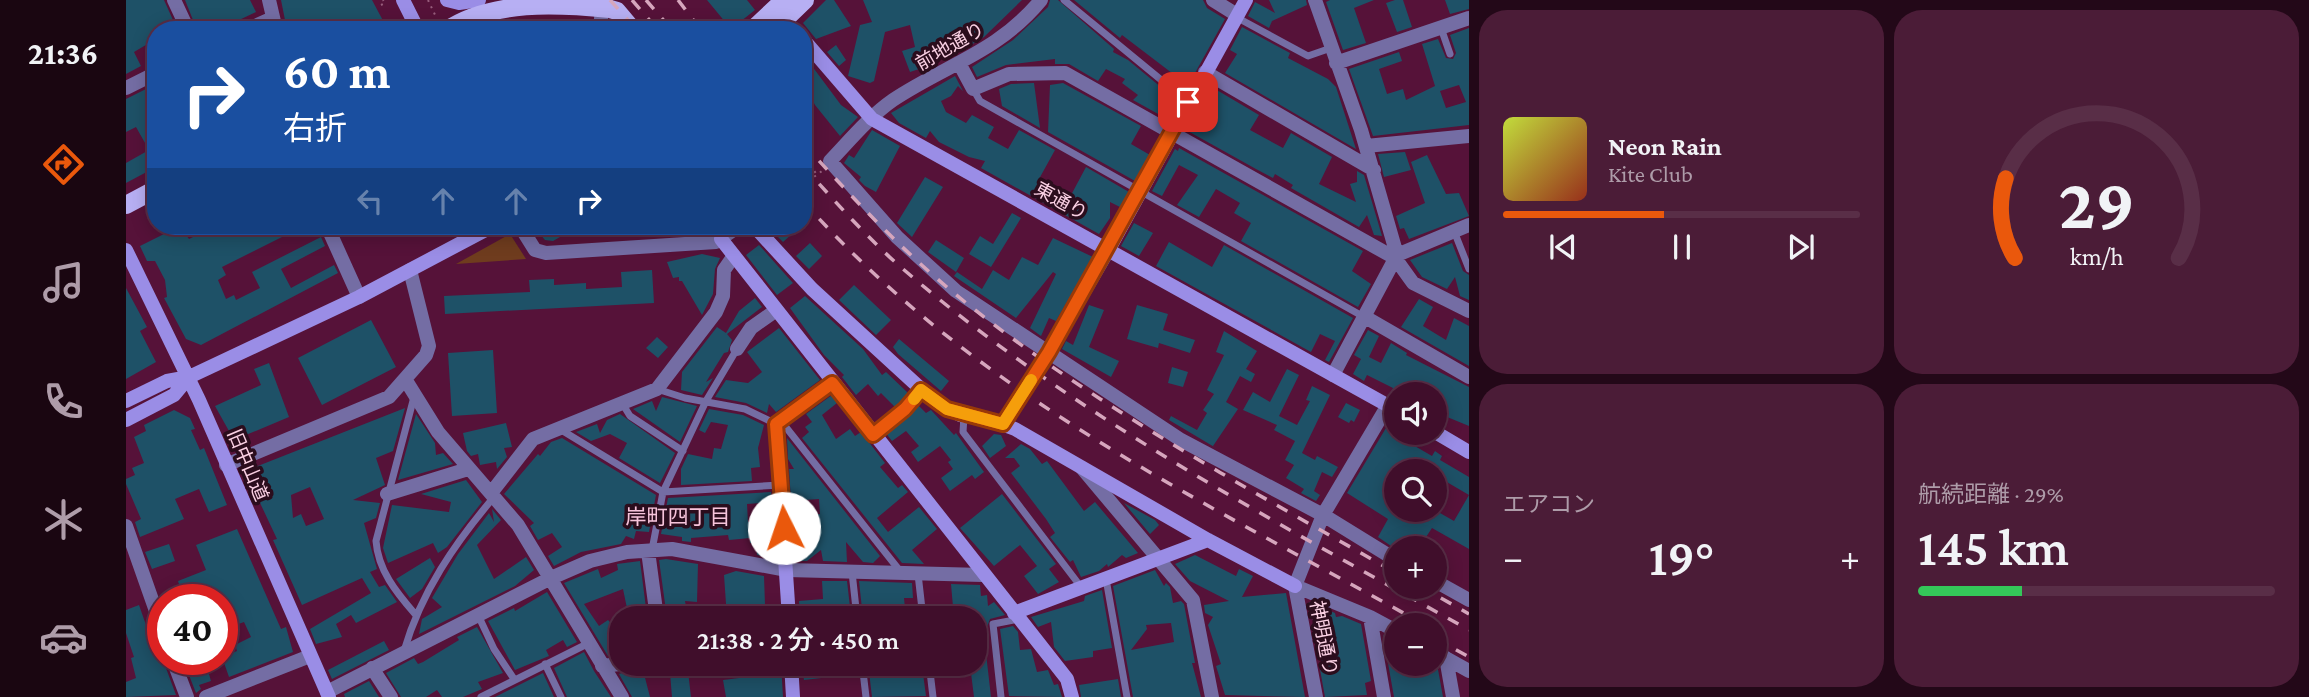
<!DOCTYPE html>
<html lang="ja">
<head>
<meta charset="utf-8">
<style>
  :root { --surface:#400e2b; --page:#4b1c37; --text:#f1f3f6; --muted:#ae9ca9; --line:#592e47; --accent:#ea580c }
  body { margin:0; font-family:"Crimson Pro","Noto Sans JP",serif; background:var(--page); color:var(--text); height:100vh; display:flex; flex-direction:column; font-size:26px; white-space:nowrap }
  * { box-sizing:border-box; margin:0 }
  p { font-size:23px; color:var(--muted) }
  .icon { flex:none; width:38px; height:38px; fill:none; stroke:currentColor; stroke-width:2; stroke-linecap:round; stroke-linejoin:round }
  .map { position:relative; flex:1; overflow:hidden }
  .panel { display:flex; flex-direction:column; gap:10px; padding:10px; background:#230818; width:840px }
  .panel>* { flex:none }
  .top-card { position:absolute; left:21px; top:21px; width:665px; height:214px; border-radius:28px; box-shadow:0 4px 18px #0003,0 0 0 2px var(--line); background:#1a4fa0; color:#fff; overflow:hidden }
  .buttons { position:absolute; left:1258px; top:382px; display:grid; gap:14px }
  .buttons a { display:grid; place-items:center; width:63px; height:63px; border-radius:50%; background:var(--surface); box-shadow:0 4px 18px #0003,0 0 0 2px var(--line); font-size:35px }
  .speed { position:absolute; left:21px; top:584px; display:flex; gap:14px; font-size:35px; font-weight:700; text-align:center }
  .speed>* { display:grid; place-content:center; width:91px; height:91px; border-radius:50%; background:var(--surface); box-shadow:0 4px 18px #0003,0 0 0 2px var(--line); line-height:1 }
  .speed .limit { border:10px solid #d22; background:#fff; color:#111 }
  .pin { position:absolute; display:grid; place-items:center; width:60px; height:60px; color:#fff; margin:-30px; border-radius:14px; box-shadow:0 4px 10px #0006 }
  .me { position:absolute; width:77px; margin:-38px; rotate:356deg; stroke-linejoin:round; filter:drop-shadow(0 0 5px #0008) }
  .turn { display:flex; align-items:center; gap:24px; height:147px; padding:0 21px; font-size:32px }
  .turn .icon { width:91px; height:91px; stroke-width:2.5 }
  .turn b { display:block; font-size:49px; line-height:60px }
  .lanes { display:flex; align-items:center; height:66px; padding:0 21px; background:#0003; justify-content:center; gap:35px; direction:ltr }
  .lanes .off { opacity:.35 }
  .big { font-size:52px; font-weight:600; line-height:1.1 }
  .panel .card { flex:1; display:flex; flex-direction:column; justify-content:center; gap:10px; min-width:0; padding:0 24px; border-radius:28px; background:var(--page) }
  .panel .dial { align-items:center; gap:0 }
  .dial svg { height:182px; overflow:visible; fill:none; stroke:var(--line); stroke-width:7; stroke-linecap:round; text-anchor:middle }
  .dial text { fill:var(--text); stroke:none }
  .song { display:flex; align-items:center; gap:21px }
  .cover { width:84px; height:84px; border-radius:10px; background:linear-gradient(135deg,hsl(70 70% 55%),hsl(10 70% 35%)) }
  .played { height:7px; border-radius:4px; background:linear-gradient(90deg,var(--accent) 45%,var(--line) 45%) }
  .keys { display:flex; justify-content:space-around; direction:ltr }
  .heat { display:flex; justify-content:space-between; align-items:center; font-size:38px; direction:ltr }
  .charge { height:10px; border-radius:5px; background:linear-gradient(90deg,#34c759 29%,var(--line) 0) }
  .panel .tiles { flex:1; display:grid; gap:10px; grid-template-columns:repeat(2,1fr) }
  .trip { position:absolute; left:483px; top:606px; width:378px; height:70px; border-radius:28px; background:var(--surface); box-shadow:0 4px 18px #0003,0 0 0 2px var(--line); font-weight:600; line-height:70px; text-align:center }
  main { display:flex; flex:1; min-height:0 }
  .dock { display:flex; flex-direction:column; width:126px; justify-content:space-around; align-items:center; background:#1a0611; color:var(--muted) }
  .dock .icon { width:49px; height:49px }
  .dock .active { color:var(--accent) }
  .dock b { font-size:32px; color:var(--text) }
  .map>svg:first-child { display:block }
  .green { fill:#6f3c1e }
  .building { fill:#1e5167; fill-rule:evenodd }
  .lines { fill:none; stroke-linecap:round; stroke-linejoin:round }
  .path { stroke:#985e7d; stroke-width:2; stroke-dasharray:2 5; stroke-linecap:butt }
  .lane { stroke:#746da4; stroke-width:7 }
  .street { stroke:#746da4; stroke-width:14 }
  .secondary { stroke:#9a8de6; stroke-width:14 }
  .primary { stroke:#b7aff3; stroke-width:18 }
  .rail { stroke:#d6a6bd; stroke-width:3.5; stroke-dasharray:12 12; stroke-linecap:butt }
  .route-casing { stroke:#983908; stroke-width:18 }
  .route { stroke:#ea580c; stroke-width:12 }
  .slow { stroke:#f59e0b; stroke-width:12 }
  .labels { text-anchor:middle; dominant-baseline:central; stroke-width:7; stroke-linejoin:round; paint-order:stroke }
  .street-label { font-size:19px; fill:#fad0e3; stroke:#2b0d1d }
  .neighbourhood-label { font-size:21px; fill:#f7c4db; stroke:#2b0d1d }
</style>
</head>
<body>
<main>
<nav class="dock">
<b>21:36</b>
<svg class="icon active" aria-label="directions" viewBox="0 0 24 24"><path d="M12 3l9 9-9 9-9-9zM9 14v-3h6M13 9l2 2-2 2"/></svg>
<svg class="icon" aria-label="music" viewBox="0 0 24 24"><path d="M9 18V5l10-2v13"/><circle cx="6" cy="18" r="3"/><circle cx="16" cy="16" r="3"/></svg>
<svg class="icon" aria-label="phone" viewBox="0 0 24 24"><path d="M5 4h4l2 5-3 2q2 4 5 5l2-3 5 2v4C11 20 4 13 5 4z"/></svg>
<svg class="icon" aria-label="climate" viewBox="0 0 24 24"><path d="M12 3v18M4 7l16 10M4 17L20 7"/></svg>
<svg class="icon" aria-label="car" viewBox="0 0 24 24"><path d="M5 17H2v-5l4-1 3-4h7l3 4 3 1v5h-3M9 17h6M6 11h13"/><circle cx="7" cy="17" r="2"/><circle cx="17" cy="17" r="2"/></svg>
</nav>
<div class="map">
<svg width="1343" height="697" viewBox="0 0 1343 697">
  <rect width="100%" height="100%" fill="#561239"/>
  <path class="green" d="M384,234L400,259L330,264Z"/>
  <path class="building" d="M0,0H38L51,29L30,30V39L8,52L15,66L0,74Z
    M59,0H124L130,12L92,30H71Z
    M155,0H246L262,30H161Z
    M581,0H621L629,10L605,29Z
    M700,0H708L725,26L690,39L677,23Z
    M737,0H896L858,37L835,51L830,38L810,49L812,53L795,58L799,67L784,72L776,51L789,47L784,25L759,32L748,81L744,83L722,76L734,25L746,22Z
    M924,0H932L988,49L987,52L1002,60L1053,102L1043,120L1007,100L1012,95L996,83L999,79L980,69L972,81L943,64H929V59L880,65L851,77L846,67L887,40L922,7Z
    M948,0H1077L1081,8L1099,19L1059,91L1055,88L1059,83L996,35L994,38Z
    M1143,0H1180L1181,5L1146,21L1143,28L1122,16L1129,2L1149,13Z
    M1204,0H1248L1228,8L1240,43L1217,50L1200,2Z
    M1269,0H1277L1286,27L1271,32L1260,3Z
    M1319,0H1343V9L1324,14Z
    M1116,27L1164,53L1162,58L1202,79L1210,87L1230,149L1099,73L1111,54L1104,50Z
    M1343,28V125L1247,136L1223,69L1273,52L1276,61L1253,69L1261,94L1277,89L1280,100L1309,86L1296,44L1312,39L1320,58L1327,59L1330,53L1324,35ZM1333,85L1340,102L1320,108L1314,91Z
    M710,45L720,60L713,66L701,52Z
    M677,54L715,105L732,117L714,136L689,105L677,82Z
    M829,76L837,91L832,86L825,96L815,101L820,112L840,123L846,115L868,127L862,138L882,149L893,130L929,150L913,179L944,197L960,167L1003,192L994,207L984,202V218L973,234L855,168L859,161L843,157L813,142L804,131L800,138L773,123L765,113Z
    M908,83L914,128L876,106L873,89L885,84Z
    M937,83L1015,126L1005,144L1024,155L1009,181L922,132L924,85Z
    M30,84V167L0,183V163L23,150L10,127L0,132V99Z
    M1084,86L1133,115L1124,130L1157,148L1165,133L1206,157L1193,184L1230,202L1224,184L1231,182V171L1238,175L1256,236L1248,235L1241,215L1233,227L1165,188L1167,185L1149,174L1147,178L1130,169L1060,130Z
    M746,130L774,146L750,192L739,186L733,180L735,177L718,163L723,155L728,158Z
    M1053,148L1237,251L1226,271L1245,284L1232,307L1115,241L1125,223L1108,213L1114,203L1090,189L1073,217L1051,205L1072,175L1053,165L1036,196L1026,191L1049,149L1052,151Z
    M1279,152L1285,170L1258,177L1252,154Z
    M1301,155L1320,194L1333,193L1343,216L1283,239L1278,228L1274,229L1270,216L1299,203L1285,162Z
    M799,177L817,187L786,237L771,223Z
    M886,213L895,218L865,267L843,254L854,236L867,244Z
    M1008,223L1027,233L1013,256L995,246Z
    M54,226L63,239L79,231L77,226H178L96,267L100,275L92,280L100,299L108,295L110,300L134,288L126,272L195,237L199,246L155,269L165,288L208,265L212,273L75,345L60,339L38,298L41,297L39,280L29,261H21L14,246Z
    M414,226H435L434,237L427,241L419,240L413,233Z
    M641,226H675L657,242Z
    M927,238L967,257L930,321L923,318L915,336L904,328L930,274L927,272L890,318L828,276L831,272L856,289L867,270L883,280L896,257L912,265Z
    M810,240L838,258L830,272L802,252Z
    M1043,242L1086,267L1098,245L1227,318L1203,362L1199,360L1209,341L1194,334L1185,352L1030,266Z
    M684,243L696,256L683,269L670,256Z
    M1326,243L1337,271L1343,275V300L1334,296L1329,277L1321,289L1296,277L1284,260Z
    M633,245L667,283L651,295L620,255Z
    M576,254L594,258L589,269L587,294L576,315L556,281H553V277L547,278L541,262Z
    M526,270L528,303L319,314L318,296L404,292L403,280L428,279V285L460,283V289L496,287L495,272Z
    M728,285L765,320L750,335L713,300Z
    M0,288L21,327L14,331L30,362L0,379Z
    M679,296L737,349L756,375L760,372L781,392L782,396L775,405L770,408L755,393L752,396L742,384L730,395L716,377L718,375L698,355L664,308Z
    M629,298L636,307L601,334L606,340L602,352L598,353L580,382L587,378L576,395L555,390L556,372L591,327L600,333L613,311Z
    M1293,299L1307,307L1297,326L1320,340L1328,318L1343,326V366L1275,327Z
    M963,305L978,310L963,347L993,361L985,377L936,349L940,341L947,345Z
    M1011,305L1042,314L1037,330L1069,340L1064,353L1033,343L1032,348L1001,339Z
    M245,320L270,367L196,405L172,358Z
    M653,328L694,380L650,412L643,404L641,413L620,403L589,397L600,380L622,383L636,372L621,352Z
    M1242,330L1253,336L1243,357L1255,363L1265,343L1281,353L1280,355L1343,387V426L1309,412V394H1264L1267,388L1241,375L1238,381L1227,374L1235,359L1228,355Z
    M1098,331L1131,351L1120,369L1129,374L1125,382L1114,376L1100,402L1112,409L1087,446L1090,448L1043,420L1045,416L1071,430L1081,413L1077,410L1088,394L1081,390L1098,355L1090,352Z
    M531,337L542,347L532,358L520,348Z
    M773,339L823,381L815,391L772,354L767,347Z
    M367,350L371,413L326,416L322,353Z
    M143,363L163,417L108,440L89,406L135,385L128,369Z
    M1046,367L1062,372L1057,387L1042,383Z
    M1161,369L1173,375L1153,416L1171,425L1184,401L1180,400L1186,386L1204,395L1176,453L1189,460L1191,456L1212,467L1206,477L1196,472L1188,491L1194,495L1190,501L1175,493L1178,489L1160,478L1168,465L1159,460L1169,441L1148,430L1151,425L1117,410L1127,392L1144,402Z
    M706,395L711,403L696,415L710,439L724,429L729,436L735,432L759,463L754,467L772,488L776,485L782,492L751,518L762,532L793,507L811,529L786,550L798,564L776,563L676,438L683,432L679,427L686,422L680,414Z
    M536,397L571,406L554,442L507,409L526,401L530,411Z
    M1220,403L1234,410L1228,422L1225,420L1223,423L1212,417Z
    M791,404L800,413L805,410L828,435L830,433L858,472L849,479L846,475L824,491L815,478L827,469L822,462L825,460L814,446L792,462L785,452L793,446L780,431L766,441L759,432Z
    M279,408L267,451L250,458L259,485L227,500L254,503L250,518L238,523L251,569L244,572L253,587L259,585L271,602L230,623L225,615L210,624L216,637L190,644L184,629L245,593L236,578L176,605L147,540L151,539L119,471ZM184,487L198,519L180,526L175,514L167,518L165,495Z
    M583,409L617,415L638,425L632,448L634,467L625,468L626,481L555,485V469L562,454L586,459L588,448L595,449L602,425L585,422L579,433L573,430Z
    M48,410L64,418L69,429L65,430L74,450L78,448L101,505L83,512L73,489L49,499L58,519L14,537L9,522L15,519L0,484V479L9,475L6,468L18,463L8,437L20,431L18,425Z
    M290,414L309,443L310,455L317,453L327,464L272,480Z
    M494,414L549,453L534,483L493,458L501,443L484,434L465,441L450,432L471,424L474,433L481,420Z
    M380,423L386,447L378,448L381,457L371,469L370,462L354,465L352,454L345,456L341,451L337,433Z
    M1263,423L1287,445L1306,456L1309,451L1316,456L1314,460L1343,477V549L1306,528L1298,540L1289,534L1282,548H1268L1252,537L1262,519L1221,493ZM1270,471H1309V483L1316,487L1319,481L1343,495L1328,521L1307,509H1270Z
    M868,434L875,435L880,446L864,458L856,446Z
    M436,438L530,495L523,532L510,531L508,539L500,536L495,544L455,552L428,566L422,556L436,547L426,533L412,540L404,526L408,523L378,494L412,454L414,456L425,442Z
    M661,438L754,556L747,563L737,562L720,542L721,562L697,561L695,550L681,561H674L668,552L674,545L667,534V529L672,525L666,517L694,514L693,499L665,501L663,469H668L662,459Z
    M895,444L904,449L916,464L921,461L958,511L969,502L1012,553L1000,558L996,555L982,567L981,564L973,571L955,577L947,560L944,562L924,537L929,533L920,519L885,473L894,466L888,458H879Z
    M340,480L356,502L321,547L312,553L307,543L262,563L257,548L266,505L323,512L325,502L295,494Z
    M645,492L646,502L621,504L622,522L634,520V528L647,527L649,558L631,555L630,543H624V538L603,540L602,535L590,536L565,538V542L556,541V537L535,534L542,498Z
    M876,494L930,564L923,569L933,582L912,594L898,576L911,566L894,545L868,566L834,528Z
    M998,503L1029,520L1033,525L1024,534Z
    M366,509L375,520L351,545L368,579L400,557L408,570L389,586L293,634L296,619L316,607L306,598L332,554L363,513L368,522Z
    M111,529L155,629L160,627L167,652L103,677L96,657L111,651L109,645L125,637L118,622L107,626L96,600H72L70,596L58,600L36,598L55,591L52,581L80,570L70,545Z
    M43,544L49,561L26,569L19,552Z
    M1069,555L1110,576L1113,569L1127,576L1116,597L1160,593L1179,697L1099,695L1090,666L1095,664L1082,625L1087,617L1079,613L1078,605L1103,601L1064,581L1049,564Z
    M304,558L309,567L296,589L284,598L270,579Z
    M540,559L572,564L571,602L559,601L562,618H541L533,560Z
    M514,561L521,616L503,618L497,589L458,604L473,626L482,620L495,634V654L482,656L438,583L472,569L475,578L492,570L491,564Z
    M1029,570L1038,586L1040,583L1044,587L1047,603L1055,601L1058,604L1069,663H1066L1075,697H1007L987,586ZM1045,623L1048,642L1005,650L1021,629L1020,625Z
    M610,571L638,576L639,605L651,604L652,618H601L598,575Z
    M696,581H721L724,607H715L716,618H674L673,601L697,599Z
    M733,581L786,583L787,598H778L780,618H737Z
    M825,584L854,585L855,596L861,595L862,606L868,602L879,615L864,619L861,627H857L865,697H848L845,673L811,676L810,666L849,663V618H803L802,610L827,607Z
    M976,590L986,648L967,651V657L939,661L928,647L925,622L912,627L905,617L958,601L959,596Z
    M421,592L451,642L441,647L437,640L420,650L423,656L389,670L362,621L388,608L389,611Z
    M1183,602L1209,613L1210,617L1216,616L1235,624L1245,681L1239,683L1241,695L1199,697L1193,664L1196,663Z
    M13,605L20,625L24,624L34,648L37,647V660L50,695L0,697V682L10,678L5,658L8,657L0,633V610Z
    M887,626L892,632L894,650L905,649L911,672L922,670L928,685L932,684L936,697L883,696L874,629Z
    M351,627L377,673L352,682L356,689L337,697H316L311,690L300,697H275L260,673L288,658L292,664L297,662L333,640L331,637Z
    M1257,635L1270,641V663L1311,664L1317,697H1268Z
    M258,641L263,650L206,679L202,670Z
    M458,652L468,671L485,697H441L428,668Z
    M628,663H655L657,697H600L597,680L613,678L612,670L628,667Z
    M675,663H730L731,674L678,680Z
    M742,663L796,666L800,696L746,697Z
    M80,664L85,681L73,685L75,689L70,693L61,670Z
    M516,666L524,697H506L493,674Z
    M562,671L565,697H546L544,673Z
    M417,673L428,697H369Z
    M992,679L995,697H955L953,685Z
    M243,681L253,697H219L218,694Z"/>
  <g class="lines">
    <path class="path" d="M302,0L311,19
      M255,5L259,3L257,0
      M677,181L693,169
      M677,185L696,171"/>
    <path class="lane" d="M938,0L1062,102
      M1110,17L1182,56L1205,48
      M1315,28L1324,54
      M847,89L854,101L1238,317
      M1328,231L1343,269
      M531,389L559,398L619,409L650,424
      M288,397L250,541C252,570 270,592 289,614
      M496,403L504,416L557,451
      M838,416L837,432L955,587
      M655,421L774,571
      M432,428L537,492L654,485
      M747,434L779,409L795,390
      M526,550L537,492L580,401L611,349
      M726,572L731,618
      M792,574L797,618
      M980,579L1001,697
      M352,615L368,649L388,679
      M278,651C295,592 329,543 368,497
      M736,663L740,697
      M803,663L807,697
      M419,664L435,697
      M355,697L463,643
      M875,697L867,624L893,619"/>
    <path class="street" d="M48,0L62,30
      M143,0L150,30
      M915,0C871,53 821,64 767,100C744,116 724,140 704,161L771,237L830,291L1055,440L1197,515L1270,560
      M1087,0L1111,15
      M1189,0L1235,130L1271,255L1207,375
      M120,30L147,18
      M474,30L476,8
      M833,63L847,89L883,74L939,73L1269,258L1287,283L1343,311
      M1210,63L1343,18
      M1079,72L1248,170
      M0,88L30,73
      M1240,146L1343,136
      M201,226L233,297
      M394,226L409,250L420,253L590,242L613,226
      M1271,255L1343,225
      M1239,317L1343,377
      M611,349L625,328L649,311
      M279,379L312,432L392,525L496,697
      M877,424L923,352L983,249
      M100,465L263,397L300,355L303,346L284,270
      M956,468L1067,600L1086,697
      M365,493L407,439L531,389L590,312L597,296L598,270L607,257
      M261,494L342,469
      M0,526L37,631
      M522,551L531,618
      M1309,581L1343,600
      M1169,586L1197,515L1262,405
      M1169,586L1190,697
      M1169,586L1244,617L1270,631
      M1244,617L1258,697
      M1309,652L1343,671
      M1320,658L1327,697
      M47,660L61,697
      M476,666L503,663
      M246,668L265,697
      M201,692L425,578L464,561L501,552L546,549L661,570L857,575
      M80,697L184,656"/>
    <path class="secondary" d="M277,0L292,30
      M321,0L333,3L353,0
      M677,39L746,119L1270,410
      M628,226L686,289L807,400L834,415L862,419L889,429L1082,540L1169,586
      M595,239L941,679L946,697
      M983,249L1120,0
      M0,250L73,400L203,697
      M0,401L41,381L63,377L233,297L367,226
      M0,420L48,395L63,377
      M1309,432L1343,452
      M888,613L1082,540
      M663,618L650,424L706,383
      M665,663L667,697"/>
    <path class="primary" d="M321,30C366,0 432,4 484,9L491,11L507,30
      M626,30L658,0
      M648,30L679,0
      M0,205L30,189"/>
    <path class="rail" d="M484,0L511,30
      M506,0L532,30
      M520,0L546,30
      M552,0L575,30
      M677,143C729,201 783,258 844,306C975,410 1125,490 1270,573
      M677,166C707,199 736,232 769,262C940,412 1146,520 1343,630
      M677,201C850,396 1076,500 1299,625
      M1294,586L1343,614
      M1309,638L1343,657"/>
  </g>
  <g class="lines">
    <g class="route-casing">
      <path id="route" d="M658,528L650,424L706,383L747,435L779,409L795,390L821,409L877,424L923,352L1062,102"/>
    </g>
    <use href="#route" class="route"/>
    <path class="slow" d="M788,399L795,390L821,409L877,424L905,380"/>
  </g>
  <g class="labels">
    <g class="street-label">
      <text transform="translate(824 46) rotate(-30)">前地通り</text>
      <text transform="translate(935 201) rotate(29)">東通り</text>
      <text transform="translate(122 465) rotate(67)">旧中山道</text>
      <text transform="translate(1198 638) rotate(79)">神明通り</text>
    </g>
    <g class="neighbourhood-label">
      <text x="552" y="517">岸町四丁目</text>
    </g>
  </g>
</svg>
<div class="buttons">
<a><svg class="icon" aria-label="sound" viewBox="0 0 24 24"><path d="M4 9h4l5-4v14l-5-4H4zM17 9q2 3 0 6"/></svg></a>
<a><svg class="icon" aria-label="search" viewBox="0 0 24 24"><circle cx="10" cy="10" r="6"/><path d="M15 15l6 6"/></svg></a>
<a>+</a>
<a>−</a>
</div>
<div class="speed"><div class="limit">40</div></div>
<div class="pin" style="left:1062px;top:102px;background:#d93025"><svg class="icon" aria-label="arrive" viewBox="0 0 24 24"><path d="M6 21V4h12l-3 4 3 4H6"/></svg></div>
<svg class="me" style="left:658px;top:528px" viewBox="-20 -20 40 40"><circle r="19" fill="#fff"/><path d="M0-13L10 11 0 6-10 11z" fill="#ea580c"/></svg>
<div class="trip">21:38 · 2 分 · 450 m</div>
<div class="top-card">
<div class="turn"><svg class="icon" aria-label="right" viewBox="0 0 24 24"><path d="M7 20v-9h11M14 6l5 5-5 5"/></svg><div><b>60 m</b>右折</div></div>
<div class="lanes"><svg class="icon off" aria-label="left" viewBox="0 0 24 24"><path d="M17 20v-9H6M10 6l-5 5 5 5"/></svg><svg class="icon off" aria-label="ahead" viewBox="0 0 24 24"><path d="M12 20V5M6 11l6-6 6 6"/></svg><svg class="icon off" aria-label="ahead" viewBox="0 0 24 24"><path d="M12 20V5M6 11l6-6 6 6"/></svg><svg class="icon" aria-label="right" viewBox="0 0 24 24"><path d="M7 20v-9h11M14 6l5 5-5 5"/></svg></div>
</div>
</div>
<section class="panel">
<div class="tiles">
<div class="card">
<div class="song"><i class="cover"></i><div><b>Neon Rain</b><p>Kite Club</p></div></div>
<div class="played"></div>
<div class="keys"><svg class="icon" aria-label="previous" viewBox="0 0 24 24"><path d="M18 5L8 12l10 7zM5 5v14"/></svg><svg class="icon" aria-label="pause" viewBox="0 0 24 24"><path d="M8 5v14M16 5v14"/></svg><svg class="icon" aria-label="next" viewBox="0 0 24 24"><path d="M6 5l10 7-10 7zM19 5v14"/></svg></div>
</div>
<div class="card dial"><svg viewBox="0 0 100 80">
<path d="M14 69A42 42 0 1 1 86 69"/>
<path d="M14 69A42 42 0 0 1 10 34" stroke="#ea580c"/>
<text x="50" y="56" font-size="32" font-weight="700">29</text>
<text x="50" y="72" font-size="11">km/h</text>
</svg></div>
<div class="card"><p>エアコン</p>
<div class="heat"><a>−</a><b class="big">19°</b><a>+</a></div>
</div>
<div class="card"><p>航続距離 · 29%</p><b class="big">145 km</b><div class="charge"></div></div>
</div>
</section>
</main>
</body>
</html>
